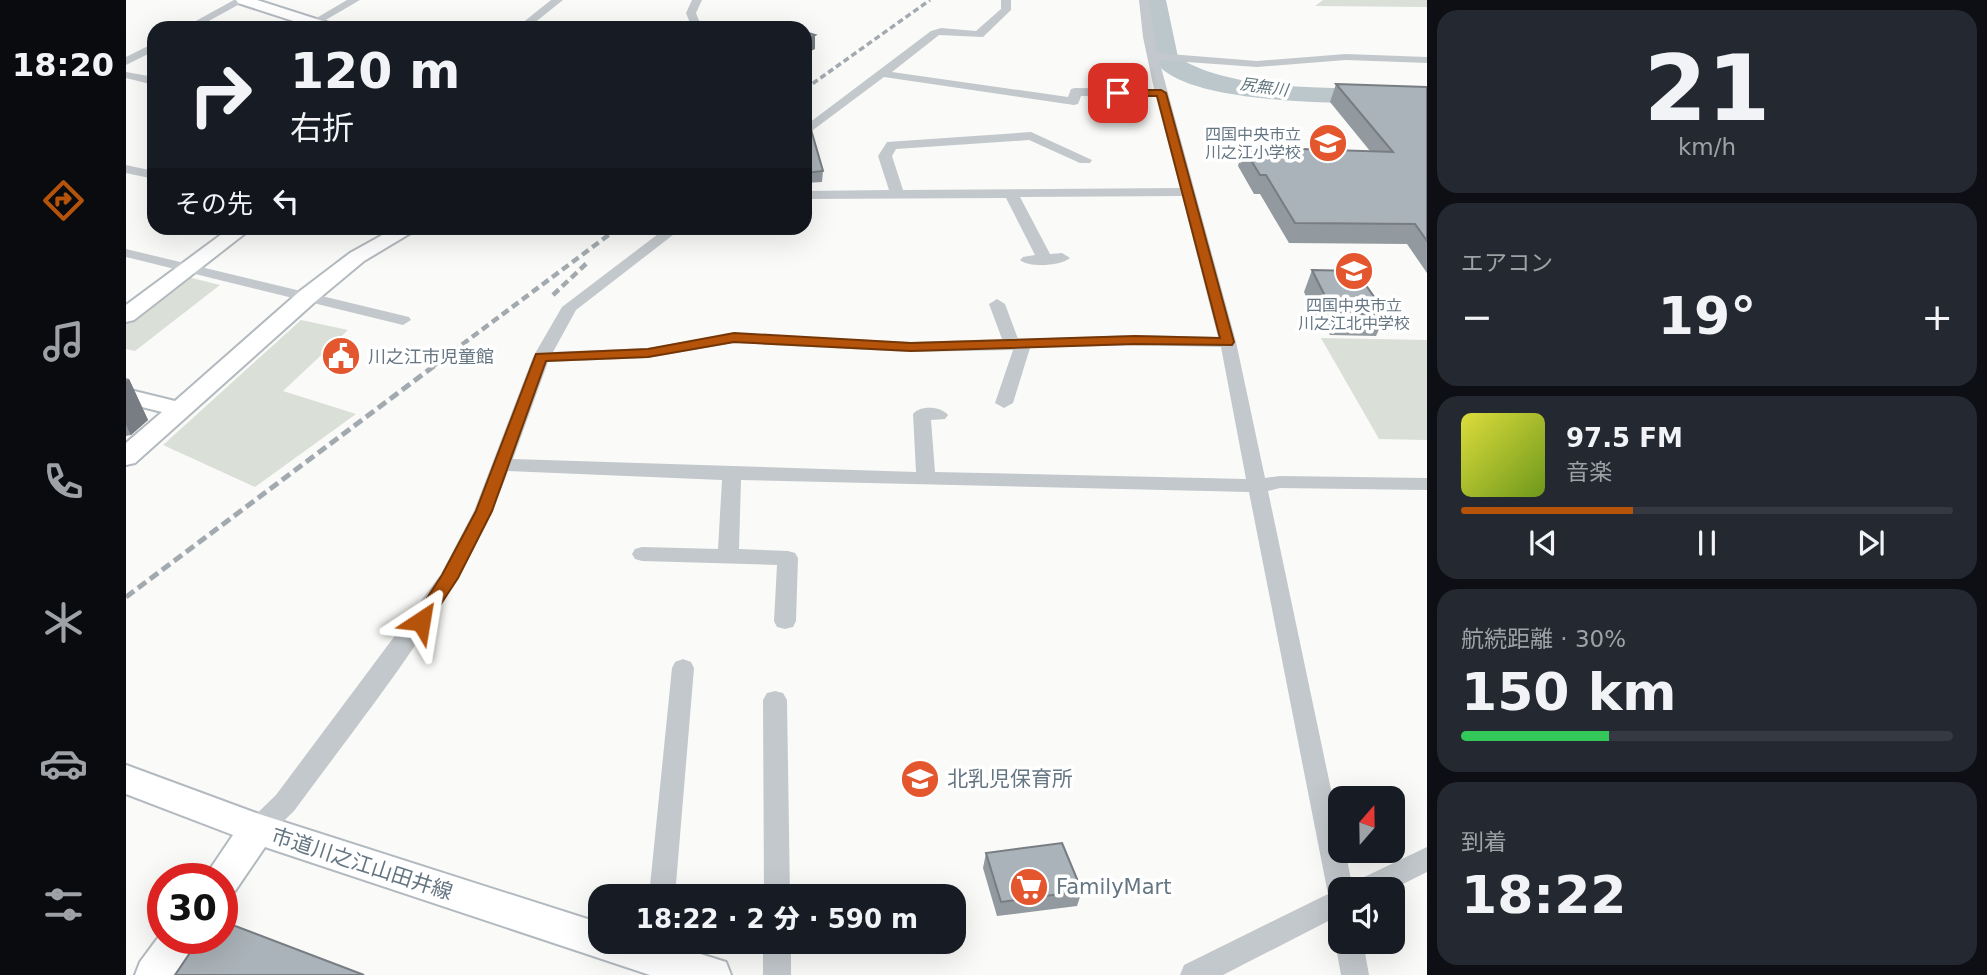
<!DOCTYPE html>
<html lang="ja">
<head>
<meta charset="utf-8">
<style>
  :root { --surface:#171b24; --page:#242831; --text:#f1f3f6; --muted:#9ea1a6; --line:#363941; --accent:#b45309 }
  body { margin:0; font-family:"DejaVu Sans","Noto Sans JP",sans-serif; background:var(--page); color:var(--text); height:100vh; display:flex; flex-direction:column; font-size:26px; white-space:nowrap }
  * { box-sizing:border-box; margin:0 }
  p { font-size:23px; color:var(--muted) }
  .icon { flex:none; width:38px; height:38px; fill:none; stroke:currentColor; stroke-width:2; stroke-linecap:round; stroke-linejoin:round }
  .map { position:relative; flex:1; overflow:hidden }
  .details { display:flex; flex-direction:column; gap:10px; padding:10px; background:#0d0f14; width:560px }
  .details>* { flex:none }
  .top-card { position:absolute; left:21px; top:21px; width:665px; height:214px; border-radius:21px; box-shadow:0 7px 28px #0002; background:#171b24; color:var(--text); overflow:hidden }
  .needle { width:46px; rotate:20deg }
  .tools { position:absolute; left:1202px; top:786px; display:grid; gap:14px }
  .tools a { display:grid; place-items:center; width:77px; height:77px; border-radius:14px; background:var(--surface); box-shadow:0 7px 28px #0002; font-size:35px }
  .speed { position:absolute; left:21px; top:863px; display:flex; gap:14px; font-size:35px; font-weight:700; text-align:center }
  .speed>* { display:grid; place-content:center; width:91px; height:91px; border-radius:50%; background:var(--surface); box-shadow:0 7px 28px #0002; line-height:1 }
  .speed .limit { border:10px solid #d22; background:#fff; color:#111 }
  .pin { position:absolute; display:grid; place-items:center; width:60px; height:60px; color:#fff; margin:-30px; border-radius:14px; box-shadow:0 4px 10px #0006 }
  .me { position:absolute; width:77px; margin:-38px; rotate:33deg; stroke-linejoin:round; filter:drop-shadow(0 0 5px #0008) }
  .turn { display:flex; align-items:center; gap:24px; height:147px; padding:0 28px; font-size:32px }
  .turn .icon { width:91px; height:91px; stroke-width:2.5 }
  .turn b { display:block; font-size:49px; line-height:60px }
  .then { display:flex; align-items:center; height:66px; padding:0 28px; background:#0003; gap:14px; font-size:26px }
  .big { font-size:52px; font-weight:800; line-height:1.1 }
  .details .tile { flex:1; display:flex; flex-direction:column; justify-content:center; gap:10px; min-width:0; padding:0 24px; border-radius:21px; background:var(--page) }
  .details .dial { align-items:center; gap:0 }
  .dial b { font-size:91px; line-height:1 }
  .song { display:flex; align-items:center; gap:21px }
  .cover { width:84px; height:84px; border-radius:10px; background:linear-gradient(135deg,hsl(60 70% 55%),hsl(80 70% 35%)) }
  .played { height:7px; border-radius:4px; background:linear-gradient(90deg,var(--accent) 35%,var(--line) 35%) }
  .keys { display:flex; justify-content:space-around; direction:ltr }
  .heat { display:flex; justify-content:space-between; align-items:center; font-size:38px; direction:ltr }
  .charge { height:10px; border-radius:5px; background:linear-gradient(90deg,#34c759 30%,var(--line) 0) }
  .trip { position:absolute; left:462px; top:884px; width:378px; height:70px; border-radius:21px; background:var(--surface); box-shadow:0 7px 28px #0002; font-weight:800; line-height:70px; text-align:center }
  main { display:flex; flex:1; min-height:0 }
  .tabs { display:flex; flex-direction:column; width:126px; justify-content:space-around; align-items:center; background:#090b0e; color:var(--muted) }
  .tabs .icon { width:49px; height:49px }
  .tabs .current { color:var(--accent) }
  .tabs b { font-size:32px; color:var(--text) }
  .map>svg:first-child { display:block }
  .green { fill:#dadfd7 }
  .lines { fill:none; stroke-linecap:round; stroke-linejoin:round }
  .river { fill:#bbc7cb; fill-rule:evenodd }
  .secondary-casing { stroke:#b3babf; stroke-width:4 }
  .street { fill:#c3c8cc; fill-rule:evenodd }
  .secondary { fill:#fff; fill-rule:evenodd }
  .rail-far2 { stroke:#a2aab0; stroke-width:3.5; stroke-dasharray:6 3.5; stroke-linecap:butt }
  .rail-far1 { stroke:#a2aab0; stroke-width:4.5; stroke-dasharray:8 4.5; stroke-linecap:butt }
  .rail { stroke:#a2aab0; stroke-width:5; stroke-dasharray:10 5; stroke-linecap:butt }
  .wall { fill:#929a9f }
  .shaded-wall { fill:#777d82 }
  .building { fill:#aab3b9; stroke:#777d82; stroke-width:2 }
  .route { fill:#b45309; stroke:#753606; stroke-width:2 }
  .labels { text-anchor:middle; dominant-baseline:central; stroke-width:7; stroke-linejoin:round; paint-order:stroke }
  .far-water-label { font-size:16px; font-style:italic; fill:#60757c; stroke:#fff }
  .far-poi-label { font-size:16px; fill:#657683; stroke:#fff; text-anchor:end }
  .poi-label { font-size:18px; fill:#657683; stroke:#fff; text-anchor:start }
  .near-poi-label { font-size:21px; fill:#657683; stroke:#fff; text-anchor:start }
  .near-street-label { font-size:21px; fill:#657683; stroke:#fff }
</style>
</head>
<body>
<main>
<nav class="tabs">
<b>18:20</b>
<svg class="icon current" aria-label="directions" viewBox="0 0 24 24"><path d="M12 3l9 9-9 9-9-9zM9 14v-3h6M13 9l2 2-2 2"/></svg>
<svg class="icon" aria-label="music" viewBox="0 0 24 24"><path d="M9 18V5l10-2v13"/><circle cx="6" cy="18" r="3"/><circle cx="16" cy="16" r="3"/></svg>
<svg class="icon" aria-label="phone" viewBox="0 0 24 24"><path d="M5 4h4l2 5-3 2q2 4 5 5l2-3 5 2v4C11 20 4 13 5 4z"/></svg>
<svg class="icon" aria-label="climate" viewBox="0 0 24 24"><path d="M12 3v18M4 7l16 10M4 17L20 7"/></svg>
<svg class="icon" aria-label="car" viewBox="0 0 24 24"><path d="M5 17H2v-5l4-1 3-4h7l3 4 3 1v5h-3M9 17h6M6 11h13"/><circle cx="7" cy="17" r="2"/><circle cx="17" cy="17" r="2"/></svg>
<svg class="icon" aria-label="filters" viewBox="0 0 24 24"><path d="M4 7h16M4 17h16"/><circle cx="9" cy="7" r="2"/><circle cx="15" cy="17" r="2"/></svg>
</nav>
<div class="map">
<svg width="1301" height="975" viewBox="0 0 1301 975">
  <rect width="100%" height="100%" fill="#fafaf8"/>
  <path class="green" d="M1197,0H1301V7L1189,6Z
    M62,277L94,285L9,351L0,349V323Z
    M175,320L222,330L157,391L230,414L129,487L37,445Z
    M1195,338L1301,340V440L1253,439Z"/>
  <g class="lines">
    <path class="river" d="M1018,0H1040L1052,57C1109,95 1232,88 1301,87V103C1243,103 1075,108 1034,67C1019,51 1023,20 1018,0Z"/>
    <g class="secondary-casing">
      <path id="secondary" d="M110,0H131L209,25L211,28H189L112,3Z
        M104,228H126L8,320L0,322V305Z
        M269,228H293L238,261L190,301L9,463L0,465V443L36,412L0,403V389L49,401L174,291L224,253Z
        M0,765L133,814L474,923V942H536L600,962L605,975H524L139,847L109,891L96,896V878H78L107,835L0,794Z
        M37,931V938H73L51,975H9L14,962Z"/>
    </g>
    <path class="street" d="M108,0H121L70,28H57Z
      M221,0H234L191,25L182,23Z
      M425,0H437L402,28H390Z
      M566,0H576L570,13L576,28H566L560,13Z
      M875,0H885V10L857,37L813,35L766,72L942,97L945,89L949,88L1028,89L1017,37L1013,0H1023L1031,53L1131,61L1220,54L1301,57V63L1220,60L1131,67L1033,60L1110,342L1139,478L1154,476L1301,478V490L1154,488L1142,491L1214,832V850H1219L1227,889H1214V915L1097,975H1054L1058,965L1202,894L1123,492L615,480L613,549L662,551L669,553L672,558L670,621L667,627L659,629L651,627L648,621L651,565L516,561L509,559L506,554L509,549L516,547L592,549L596,480L382,471C336,598 247,703 168,811L141,837L132,840L123,837L119,829L123,821L150,795L315,574L348,511L407,357L436,307L540,228H556L450,310L427,352L522,348L608,333L784,342L876,339L863,304L871,299L879,304L892,339L1009,335L1092,337L1056,196L894,197L924,254L936,253L944,258C935,266 903,268 894,260L897,257L909,255L880,198L679,199V191L763,190L752,156L761,142L905,132L966,160L964,163H954L903,140L770,149L766,156L777,190L1054,188L1030,97L955,96L952,104L948,105L758,77L679,136V126L805,31L815,28L850,31L875,9ZM608,343L784,352L887,350L869,403L878,408L887,403L904,348L1009,345L1095,347L1120,479L809,472L805,420L819,419L822,415C815,406 794,405 787,414L790,472L387,459L422,362L522,358Z
      M28,43V51L0,65V57Z
      M0,72L28,77V85L0,78Z
      M0,165L28,171V179L0,173Z
      M0,249L283,317L285,320L277,325L0,257Z
      M557,659L565,662L568,668L549,896H523L546,668L549,662Z
      M649,691L657,693L661,700L664,896H638L637,700L641,693Z
      M1301,847V872L1267,889H1228L1232,880Z
      M1214,932V942H1237L1243,975H1215L1209,942Z
      M637,942H665V975H637Z"/>
    <use href="#secondary" class="secondary"/>
    <path class="rail-far2" d="M679,89L804,0"/>
    <path class="rail-far1" d="M427,295L463,261
      M306,367L492,228"/>
    <path class="rail" d="M0,597L308,366"/>
  </g>
  <path class="wall" d="M1210,84L1301,87V273L1281,244L1163,243L1134,194H1128L1112,166L1117,147L1244,151L1204,102Z
    M679,129L697,171L696,182L679,183Z
    M1186,270L1260,314L1250,336L1204,335L1197,324H1193L1178,292Z
    M0,378L3,379L22,420L5,435L0,436Z
    M860,853L956,891L951,906L871,916L857,868Z"/>
  <path class="shaded-wall" d="M689,35V49L679,54V40Z
    M3,379L22,420L5,435L0,425V381Z"/>
  <path class="building" d="M679,32L689,35L679,40Z
    M1210,84L1301,87V241L1289,224L1169,223L1140,175H1134L1117,147L1267,152Z
    M684,126L697,171L679,173V129Z
    M1186,270L1230,271L1260,314L1212,313L1205,302H1202Z
    M936,843L956,891L875,902L860,853Z
    M96,921L238,975H49L74,938H96Z"/>
  <path class="route" d="M989,90H1035L1040,93L1108,342L1106,345L1009,344L785,351L608,342L522,357L420,361L366,511L332,578L301,625H289L286,621L316,575L350,511L410,354L522,349L608,333L785,343L1009,336L1094,338L1031,96H992L989,95Z"/>
  <defs>
    <g id="school-disc" transform="scale(2.0125)"><circle r="9.5" fill="#e4572e" stroke="#fff"/><path d="M0-5L7-2L0 1L-7-2ZM-4 1L0 2.5L4 1V4Q0 6-4 4Z" fill="#fff"/></g>
    <g id="civic-disc" transform="scale(2.0125)"><circle r="9.5" fill="#e4572e" stroke="#fff"/><path d="M-.6-6.5H3V-4.5H.6V-3L4-1V1h2V6H-6V1h2V-1L-.6-3ZM-1.2 2.5V6h2.4V2.5Z" fill="#fff"/></g>
    <g id="supermarket-disc" transform="scale(2.0125)"><circle r="9.5" fill="#e4572e" stroke="#fff"/><path d="M-6-5.5h2.5l.6 2H6L4.5 2H-2.5L-4.4-4H-6ZM-1.5 3.2a1.3 1.3 0 1 0 .1 0ZM3 3.2a1.3 1.3 0 1 0 .1 0Z" fill="#fff"/></g>
  </defs>
  <g fill-rule="evenodd">
    <use href="#school-disc" x="1202" y="143"/>
    <use href="#school-disc" x="1228" y="271"/>
    <use href="#civic-disc" x="215" y="356"/>
    <use href="#school-disc" x="794" y="779"/>
    <use href="#supermarket-disc" x="903" y="887"/>
  </g>
  <g class="labels">
    <g class="far-water-label">
      <text transform="translate(1138 87) rotate(8)">尻無川</text>
    </g>
    <g class="far-poi-label">
      <text x="1175" y="134">四国中央市立<tspan x="1175" dy="18">川之江小学校</tspan></text>
      <text x="1228" y="305" text-anchor="middle">四国中央市立<tspan x="1228" dy="18">川之江北中学校</tspan></text>
    </g>
    <g class="poi-label">
      <text x="242" y="356">川之江市児童館</text>
    </g>
    <g class="near-poi-label">
      <text x="821" y="779">北乳児保育所</text>
      <text x="930" y="887">FamilyMart</text>
    </g>
    <g class="near-street-label">
      <text transform="translate(236 864) rotate(18)">市道川之江山田井線</text>
    </g>
  </g>
</svg>
<div class="tools">
<a><svg class="needle" viewBox="-14 -14 28 28"><path d="M0-13l5 13h-10z" fill="#e53935"/><path d="M0 13l5-13h-10z" fill="#9ea1a6"/></svg></a>
<a><svg class="icon" aria-label="sound" viewBox="0 0 24 24"><path d="M4 9h4l5-4v14l-5-4H4zM17 9q2 3 0 6"/></svg></a>
</div>
<div class="speed"><div class="limit">30</div></div>
<div class="pin" style="left:992px;top:93px;background:#d93025"><svg class="icon" aria-label="arrive" viewBox="0 0 24 24"><path d="M6 21V4h12l-3 4 3 4H6"/></svg></div>
<svg class="me" style="left:295px;top:621px" viewBox="-20 -20 40 40"><path d="M0-17L14 15 0 8-14 15z" fill="#b45309" stroke="#fff" stroke-width="4"/></svg>
<div class="trip">18:22 · 2 分 · 590 m</div>
<div class="top-card">
<div class="turn"><svg class="icon" aria-label="right" viewBox="0 0 24 24"><path d="M7 20v-9h11M14 6l5 5-5 5"/></svg><div><b>120 m</b>右折</div></div>
<div class="then">その先<svg class="icon" aria-label="left" viewBox="0 0 24 24"><path d="M17 20v-9H6M10 6l-5 5 5 5"/></svg></div>
</div>
</div>
<section class="details">
<div class="tile dial"><b>21</b><p>km/h</p></div>
<div class="tile"><p>エアコン</p>
<div class="heat"><a>−</a><b class="big">19°</b><a>+</a></div>
</div>
<div class="tile">
<div class="song"><i class="cover"></i><div><b>97.5 FM</b><p>音楽</p></div></div>
<div class="played"></div>
<div class="keys"><svg class="icon" aria-label="previous" viewBox="0 0 24 24"><path d="M18 5L8 12l10 7zM5 5v14"/></svg><svg class="icon" aria-label="pause" viewBox="0 0 24 24"><path d="M8 5v14M16 5v14"/></svg><svg class="icon" aria-label="next" viewBox="0 0 24 24"><path d="M6 5l10 7-10 7zM19 5v14"/></svg></div>
</div>
<div class="tile"><p>航続距離 · 30%</p><b class="big">150 km</b><div class="charge"></div></div>
<div class="tile"><p>到着</p><b class="big">18:22</b></div>
</section>
</main>
</body>
</html>
